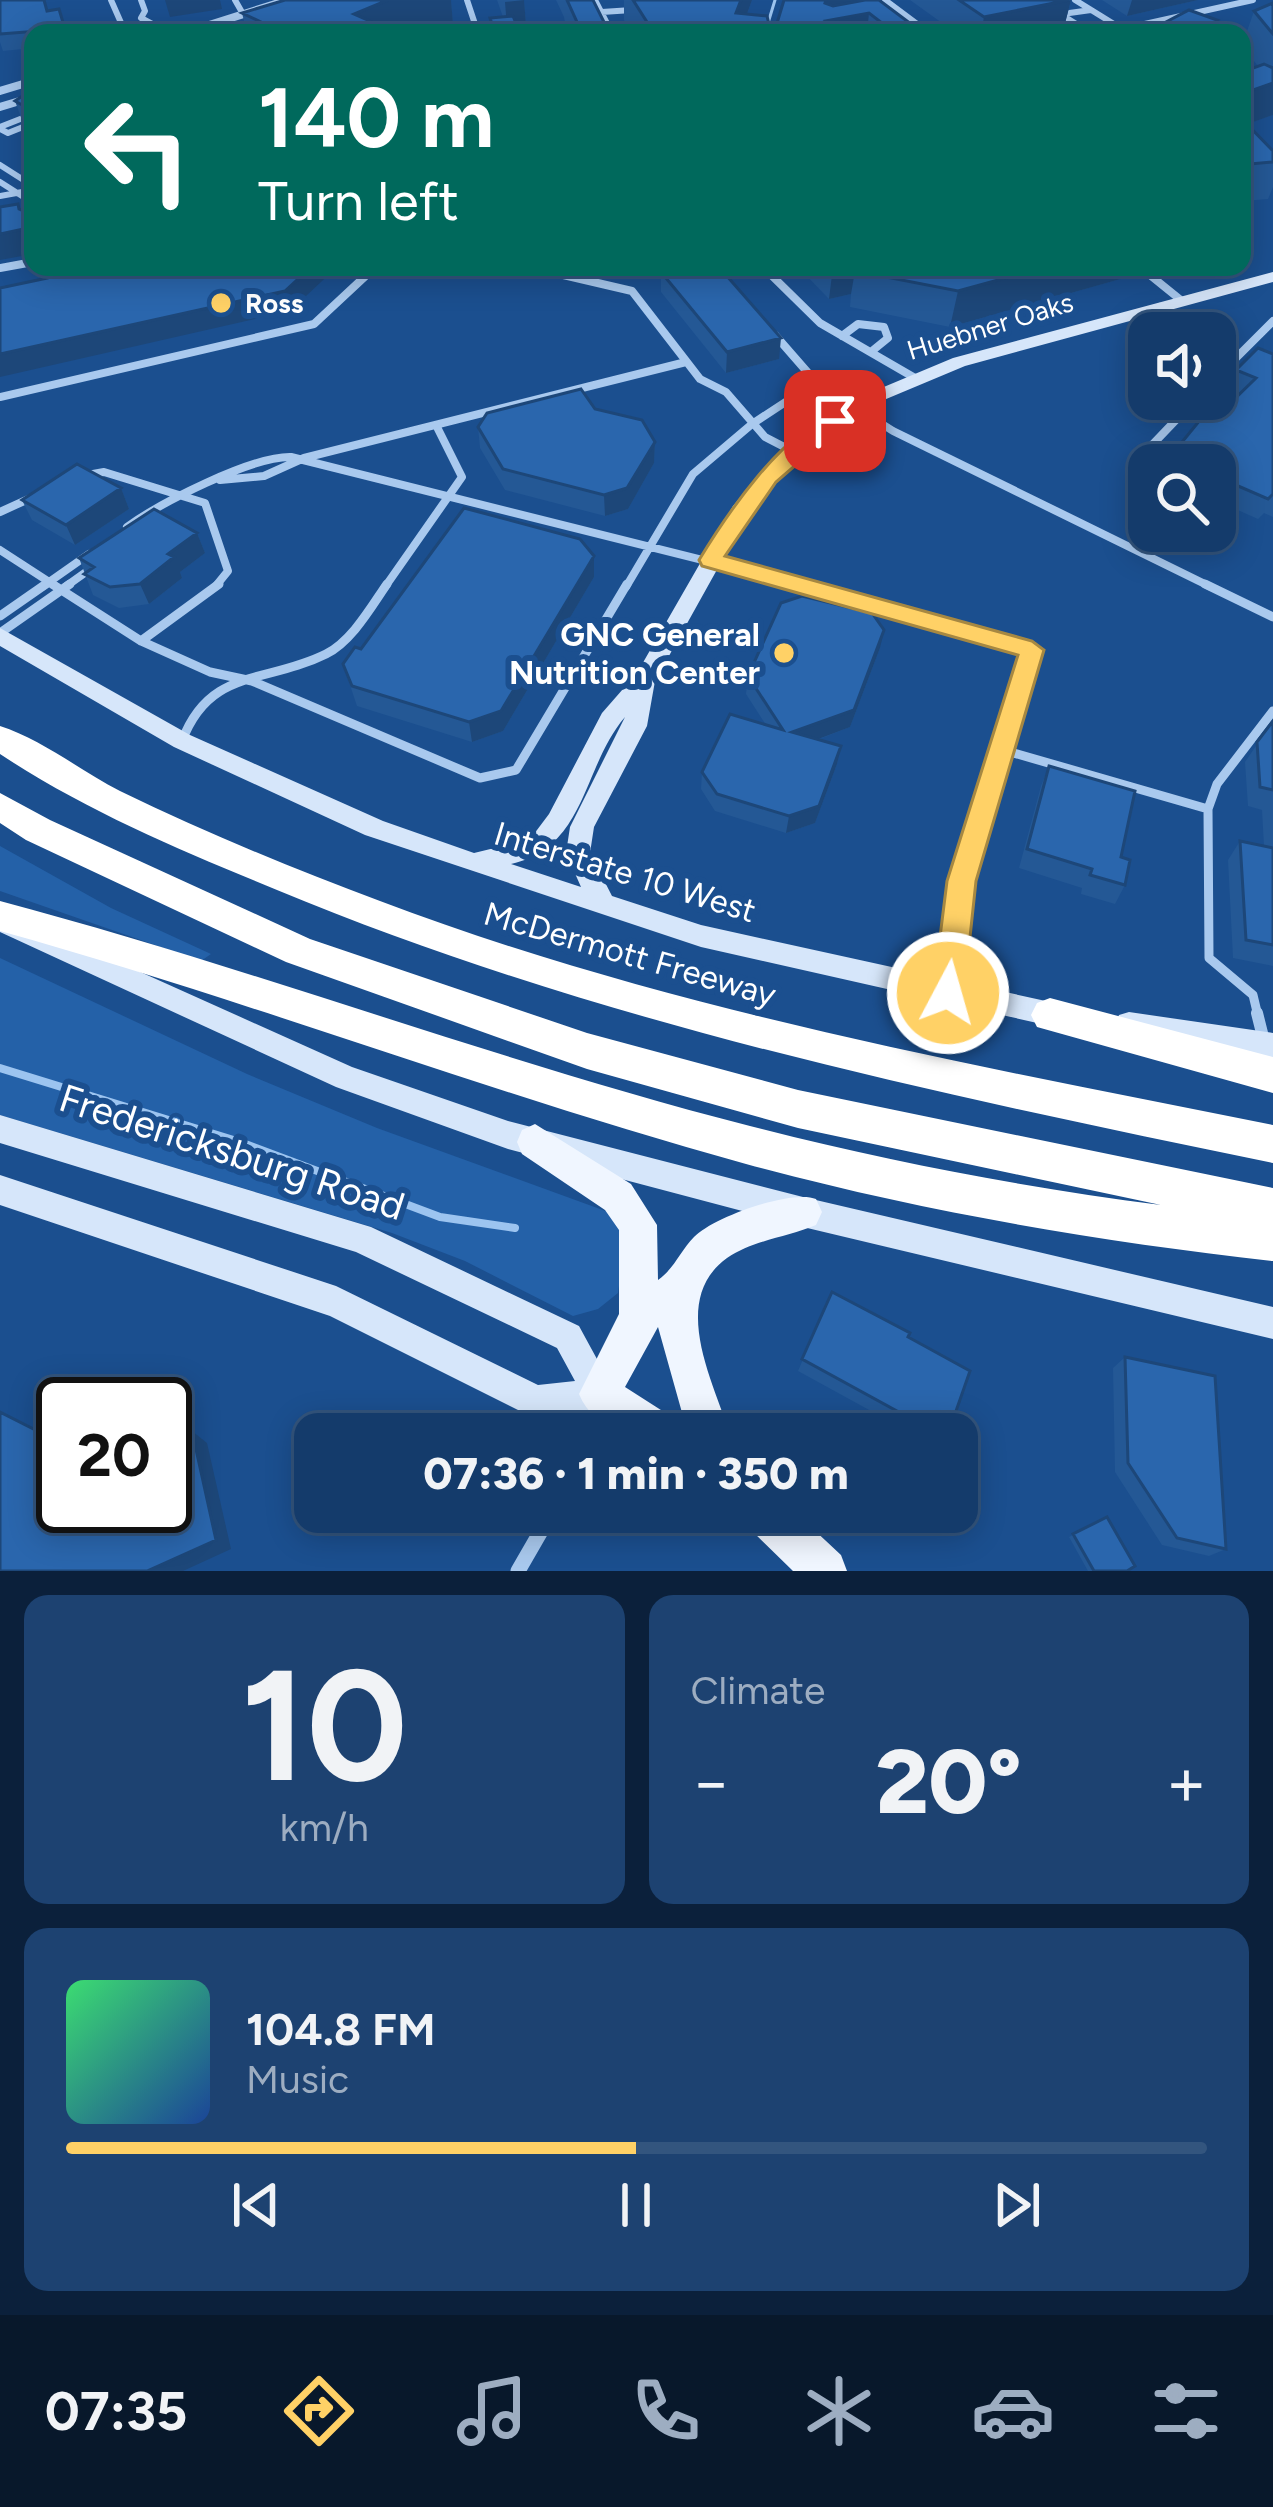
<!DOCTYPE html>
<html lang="en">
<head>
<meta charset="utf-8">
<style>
  :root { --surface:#143b6b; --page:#1d4271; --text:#f1f3f6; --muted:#9dadc1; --line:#33557e; --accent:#ffd166 }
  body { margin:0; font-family:Figtree,sans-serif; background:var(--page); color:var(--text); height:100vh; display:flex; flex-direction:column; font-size:45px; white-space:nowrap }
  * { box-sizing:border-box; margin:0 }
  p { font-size:39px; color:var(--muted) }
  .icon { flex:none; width:66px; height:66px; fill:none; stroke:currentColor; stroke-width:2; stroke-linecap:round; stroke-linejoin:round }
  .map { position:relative; height:1571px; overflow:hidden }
  .panel { display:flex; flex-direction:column; gap:24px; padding:24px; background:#0b203b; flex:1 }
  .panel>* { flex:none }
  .top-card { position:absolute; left:24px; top:24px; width:1227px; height:252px; border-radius:24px; box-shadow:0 6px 30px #0003,0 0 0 3px var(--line); background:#00695c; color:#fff; overflow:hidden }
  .controls { position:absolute; left:1128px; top:312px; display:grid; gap:24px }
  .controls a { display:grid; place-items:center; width:108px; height:108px; border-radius:24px; background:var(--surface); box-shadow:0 6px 30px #0003,0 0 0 3px var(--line); font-size:60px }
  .speed { position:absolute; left:36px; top:1377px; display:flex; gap:24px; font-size:60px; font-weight:700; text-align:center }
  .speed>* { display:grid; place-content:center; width:156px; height:156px; border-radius:50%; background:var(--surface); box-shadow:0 6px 30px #0003,0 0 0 3px var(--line); line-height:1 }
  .speed .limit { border:6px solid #111; border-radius:18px; background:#fff; color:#111 }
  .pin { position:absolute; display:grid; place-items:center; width:102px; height:102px; color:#fff; margin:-51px; border-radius:24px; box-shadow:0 6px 18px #0006 }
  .me { position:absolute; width:132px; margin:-66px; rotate:6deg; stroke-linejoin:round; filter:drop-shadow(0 0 9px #0008) }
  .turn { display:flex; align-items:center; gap:42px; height:252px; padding:0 36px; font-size:54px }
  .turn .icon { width:156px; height:156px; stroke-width:2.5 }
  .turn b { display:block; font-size:84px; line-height:102px }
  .big { font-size:90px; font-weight:800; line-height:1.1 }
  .panel .widget { flex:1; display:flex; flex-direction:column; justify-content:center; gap:18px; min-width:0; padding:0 42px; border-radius:24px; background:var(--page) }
  .panel .dial { align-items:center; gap:0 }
  .dial b { font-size:156px; line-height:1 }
  .song { display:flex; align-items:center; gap:36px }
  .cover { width:144px; height:144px; border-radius:18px; background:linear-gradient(135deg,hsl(140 70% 55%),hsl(220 70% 35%)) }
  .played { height:12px; border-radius:6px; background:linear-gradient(90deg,var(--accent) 50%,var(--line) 50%) }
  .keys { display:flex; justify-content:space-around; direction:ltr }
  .heat { display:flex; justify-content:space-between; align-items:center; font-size:66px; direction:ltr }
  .panel .tiles { flex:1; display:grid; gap:24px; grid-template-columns:1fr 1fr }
  .widget:last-child { grid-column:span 2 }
  .trip { position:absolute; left:294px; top:1413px; width:684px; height:120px; border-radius:24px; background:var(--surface); box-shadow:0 6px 30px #0003,0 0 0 3px var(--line); font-weight:800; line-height:120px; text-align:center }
  .dock { display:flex; height:192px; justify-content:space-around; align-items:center; background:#08182b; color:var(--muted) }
  .dock .icon { width:84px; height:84px }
  .dock .on { color:var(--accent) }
  .dock b { font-size:54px; color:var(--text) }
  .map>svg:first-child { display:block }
  .green { fill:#2461a8 }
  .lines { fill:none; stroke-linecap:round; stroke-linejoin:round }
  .stream-far1 { stroke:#9cc4f0; stroke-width:3 }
  .stream { stroke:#9cc4f0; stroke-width:8 }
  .lane-far3 { stroke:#a9c9ee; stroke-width:6 }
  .lane-far2 { stroke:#a9c9ee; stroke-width:8 }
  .lane-far1 { stroke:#a9c9ee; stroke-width:9 }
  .lane { stroke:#a9c9ee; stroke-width:12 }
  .street-far1 { stroke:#a9c9ee; stroke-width:8 }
  .street { stroke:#a9c9ee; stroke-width:15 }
  .secondary { fill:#d6e6fa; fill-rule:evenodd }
  .primary { fill:#f0f6ff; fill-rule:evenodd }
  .highway { fill:#fff; fill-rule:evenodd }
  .wall { fill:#245895 }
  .shaded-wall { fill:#1d4779 }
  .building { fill:#2a66ad; stroke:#1d4779; stroke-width:3 }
  .route { fill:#ffd166; stroke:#a68842; stroke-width:3 }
  .poi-dot { fill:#ffd166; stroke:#1b4f8f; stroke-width:4.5 }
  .labels { text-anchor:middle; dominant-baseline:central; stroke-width:12; stroke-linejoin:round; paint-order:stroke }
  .far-poi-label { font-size:27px; font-weight:bold; fill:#fff; stroke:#1b4f8f; text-anchor:start }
  .far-street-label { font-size:27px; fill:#fff; stroke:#1b4f8f }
  .poi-label { font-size:33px; font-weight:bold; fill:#fff; stroke:#1b4f8f; text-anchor:end }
  .street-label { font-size:33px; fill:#fff; stroke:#1b4f8f }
  .near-street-label { font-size:39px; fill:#fff; stroke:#1b4f8f }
</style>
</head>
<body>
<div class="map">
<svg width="1273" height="1571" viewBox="0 0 1273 1571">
  <rect width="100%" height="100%" fill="#1b4f8f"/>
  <path class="green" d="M0,846L111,908L211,954L201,961L0,891Z
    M0,958L247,1074L377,1128L611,1213L626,1237L618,1293L598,1309L573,1316L465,1261L392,1233L0,1115Z"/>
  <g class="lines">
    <path class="stream-far1" d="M765,33L775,0"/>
    <path class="stream" d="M0,1068L240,1142L440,1217L515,1228"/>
    <path class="lane-far3" d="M111,0L122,25L133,33
      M141,0L145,11L141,18L169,33
      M235,0L243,14
      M467,0L478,33
      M595,0L612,33
      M885,0L929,33
      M1075,0L1122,29
      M602,12L632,10
      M1055,15L1091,10
      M1062,15L1081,27
      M1104,33L1253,0
      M0,127L33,114
      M0,129L8,133L33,123
      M0,165L33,186
      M0,182L33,203
      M0,196L33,190"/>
    <path class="lane-far2" d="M529,267L632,291L700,379L726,392L765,437L794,452
      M763,267L820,323L915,378
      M1140,267L1182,301
      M0,268L33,262
      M1160,307L1191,332
      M775,335L816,382L893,431L1211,587
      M842,336L858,324L884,327L888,338L872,351
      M1215,379L1273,321
      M0,397L314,324L373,269L381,267
      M82,476L104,472L205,503L228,571L215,587
      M220,480L264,476L304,458L686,362
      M1137,484L1129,477L1130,468L1196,399
      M0,512L33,497
      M127,527C160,503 252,456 291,457L810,587
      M0,550L57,587
      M42,587L89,554
      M65,587L93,567
      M385,587L462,477L436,425
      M626,587L693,474L752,424L816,382"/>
    <path class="lane-far1" d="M52,584L141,641L210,672L252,681L480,778L516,770L627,584
      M799,584L1032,650L962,881L949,988
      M1205,584L1273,617
      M0,616L46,584
      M0,633L70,584
      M141,641L219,584
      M182,741C210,667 266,684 326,654C352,641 371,607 387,584
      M1000,749L1208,809
      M1258,1016L1253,995L1209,958L1208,809L1217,784L1273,711"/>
    <path class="lane" d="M1257,1013L1264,1041"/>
    <path class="street-far1" d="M184,33L288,0
      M232,33L259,24
      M0,91L33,81
      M0,107L33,97"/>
    <path class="street" d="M584,1434L597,1402
      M518,1571L552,1512"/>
    <path class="secondary" d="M1273,272V282L965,366L879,402L842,425L775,481L748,514L655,681L647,726L594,827L590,853L612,896L701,925L1064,1005L1074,1008L1078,1017L1074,1026L1064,1029L701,947L365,835L174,747L0,646V628L190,735L383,821L474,853L519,842L534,834L549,814L602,713L637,673L733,506L761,473L828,417L867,394L953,358ZM625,717L570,827L566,853L581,887L511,864C587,847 582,767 625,717Z
      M0,909L352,1067L508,1121L803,1197L1273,1307V1339L803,1227L508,1149L336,1087L0,932Z
      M1129,1012L1273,1033V1059L1129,1036L1119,1033L1115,1024L1119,1015Z
      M0,1115L371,1227L579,1326L616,1394L612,1406L536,1419L330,1316L0,1205V1175L336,1286L538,1385L575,1381L557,1348L356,1252L0,1143Z"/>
    <path class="primary" d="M535,1124L631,1184L657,1225L658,1280C674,1269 681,1250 694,1237C713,1217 792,1189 816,1199L822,1212L816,1225C788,1237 753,1240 727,1258C669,1300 713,1381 730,1434H688L658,1327L625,1387L675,1419L681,1434C642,1434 597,1437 579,1394L619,1314V1230L605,1210L522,1154L517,1142L522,1130Z
      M741,1512H795L841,1555L847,1571H793L748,1527Z"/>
    <path class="highway" d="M0,726C41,739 81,771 120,791C204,832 292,868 380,901C668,1010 973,1065 1273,1125V1163C934,1093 597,1023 277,890C182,851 86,811 0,754Z
      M0,793L50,820L310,939L587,1033L798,1090L1273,1188V1261C1095,1241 919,1211 746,1164C495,1095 251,1001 0,931V901C252,968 497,1061 750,1126C885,1161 1022,1187 1161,1205L798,1128L587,1069L286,962L26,840L0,823Z
      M1050,998L1273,1057V1093L1037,1027L1031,1015L1037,1003Z"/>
  </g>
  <path class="wall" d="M0,0L48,11L59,9L67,33H33V48L3,51L0,42Z
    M285,0H451L453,24L408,29L398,33H247L242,13Z
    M497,0H524L526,25H517L520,33H491L490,18L503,17Z
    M556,0H593L604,33H567L564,17Z
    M624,0H752L747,14L771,33H632L624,20Z
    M910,0H1071L1063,31L1054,33H956Z
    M1102,0H1198L1127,16Z
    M858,1L919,30L918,33H774Z
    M1273,3V115L1247,124L1273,151V187L1268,199L1244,201L1242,205V72L1258,66L1242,46L1254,11Z
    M15,101L33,111V138L27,134Z
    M622,267H719L779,359L726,373L661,292V276Z
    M798,267H1134L1131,276L950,327L850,307L851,294L829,299Z
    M1273,354V517L1264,513L1258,519L1215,500V465H1171L1178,447L1220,413L1239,394L1227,390L1236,370Z
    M595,409L655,442L654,463L628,509L605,516L505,490L480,448L478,427Z
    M121,488L129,509L75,545L32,520L22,500Z
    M197,533L205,553L180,572L182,578L149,604L119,608L93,595L79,558Z
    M594,556V577L503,731L472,742L357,706L343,664L361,649Z
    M880,648L850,727L817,740L841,746L837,764L815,823L786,833L715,811L701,789L702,772L766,725L746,694L748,676Z
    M1273,721V966L1233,958L1228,860L1240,841L1264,846L1262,810L1248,806L1245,762Z
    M1049,766L1121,857L1125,885L1115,904L1081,894L1082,888L1019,868L1041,786Z
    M832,1292L908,1337L948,1434H913L798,1371Z
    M1125,1357L1226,1549L1209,1556L1162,1545L1115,1472L1113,1368Z
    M1107,1517L1127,1571H1088L1069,1537Z"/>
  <path class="shaded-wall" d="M165,0H220L222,9L170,17Z
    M388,0H451L453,24L408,29L398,33L354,14Z
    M524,0L526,25L507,27L505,2Z
    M741,0H752L741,30L739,28V33H735L736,13Z
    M826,0H858L856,15L869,13L867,33H824Z
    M1071,0L1063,31L1054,33H981L984,17Z
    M1132,0H1198L1127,16Z
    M1217,20L1213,33H1192Z
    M1273,83V115L1242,126V94Z
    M33,227V254L0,260V234Z
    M311,267H337L290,311L0,377V354Z
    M833,267H861L855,271L851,294L829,299Z
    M1046,267H1134L1131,276L950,327L958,291Z
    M781,338L779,359L726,373L727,352Z
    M655,442L654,463L628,509L605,516L604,495Z
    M121,488L129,509L75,545L66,525Z
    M197,533L205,553L180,572L182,578L149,604L140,584L168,554Z
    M594,556V577L503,731L472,742L469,722Z
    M884,630L880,648L850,727L789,750L792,732Z
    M841,746L837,764L815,823L786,833L789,816Z
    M192,1431L207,1443L231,1549L183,1571H147Z"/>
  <path class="building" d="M0,0H44L47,11L59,9L65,29L0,34Z
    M285,0H388L354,14L397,33H284L242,13Z
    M567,0H593L604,22L597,23L602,33H582Z
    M633,0H741L736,13L767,16L771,33H745L739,28L737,33H654Z
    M784,0H826L825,3L833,6L865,0H879L919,30L895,33L869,13L826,21L841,33H774Z
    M959,0H1069L984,17Z
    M1273,3V34L1254,11Z
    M1189,10L1217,20L1192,33H1145Z
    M513,16L520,33H495L490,18Z
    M1264,64L1273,68V83L1242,94V72Z
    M28,82L33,84V111L15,101L27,93Z
    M1242,119L1273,151V162L1250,164L1242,156Z
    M18,204L19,209L33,215V227L0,234V207Z
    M51,267H86L87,272L114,267H311L285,291L0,354V288L47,278L44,268Z
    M665,267H719L781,338L727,352L661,272Z
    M857,267H1046L958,291L855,271Z
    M1258,348L1273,354V494L1268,499L1215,476V465H1196L1203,458L1178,447L1209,409L1220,413L1256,378L1236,370Z
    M581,389L595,409L642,420L655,442L627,488L604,495L503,469L478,427L487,413Z
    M77,464L121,488L66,525L22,500Z
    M464,508L580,539L594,556L501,711L469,722L352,686L343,664L355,647L361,649Z
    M154,509L197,533L168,554L174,557L140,584L110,587L84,574L94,567L79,558Z
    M802,596L872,613L884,630L854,710L792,732L841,746L819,806L789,816L717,794L702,772L730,714L783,730L748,676L781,603Z
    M1273,721V790L1260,787L1257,742Z
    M1049,766L1135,791L1121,857L1130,860L1125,885L1090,875L1092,869L1027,849Z
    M1240,841L1273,848V945L1246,940Z
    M832,1292L910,1333L908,1337L970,1371L948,1434H939L802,1359Z
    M1125,1357L1215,1376L1226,1549L1177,1538L1128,1463Z
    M0,1412L63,1444V1506H165V1441L192,1431L216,1540L147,1571H0Z
    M1107,1517L1135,1566L1127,1571H1094L1073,1534Z"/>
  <path class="route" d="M835,414L842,416V425L776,482L725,556L1032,641L1044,650L976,881L964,993L959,1003L948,1007L937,1003L933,993L947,881L1018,655L702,566L699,560C727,514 782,432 835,414Z"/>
  <g class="poi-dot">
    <circle cx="221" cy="303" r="12"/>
    <circle cx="784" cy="653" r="12"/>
  </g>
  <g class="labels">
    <g class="far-poi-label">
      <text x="245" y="303">Ross</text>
    </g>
    <g class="far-street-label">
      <text transform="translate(990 326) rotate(-17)">Huebner Oaks</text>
    </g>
    <g class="poi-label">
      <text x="760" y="634">GNC General<tspan x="760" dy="38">Nutrition Center</tspan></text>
    </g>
    <g class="street-label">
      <text transform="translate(625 872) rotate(17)">Interstate 10 West</text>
      <text transform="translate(630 954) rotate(16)">McDermott Freeway</text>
    </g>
    <g class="near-street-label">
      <text transform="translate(232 1152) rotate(18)">Fredericksburg Road</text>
    </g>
  </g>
</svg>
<div class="controls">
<a><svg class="icon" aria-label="sound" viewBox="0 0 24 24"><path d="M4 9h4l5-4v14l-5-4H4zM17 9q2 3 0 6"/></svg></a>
<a><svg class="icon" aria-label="search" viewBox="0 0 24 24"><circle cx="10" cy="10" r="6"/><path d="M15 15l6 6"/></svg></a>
</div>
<div class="speed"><div class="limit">20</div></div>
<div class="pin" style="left:835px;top:421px;background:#d93025"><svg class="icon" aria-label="arrive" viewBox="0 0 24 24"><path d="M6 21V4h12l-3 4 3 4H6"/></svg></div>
<svg class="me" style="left:948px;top:993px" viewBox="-20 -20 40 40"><circle r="17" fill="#ffd166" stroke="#fff" stroke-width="3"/><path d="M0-11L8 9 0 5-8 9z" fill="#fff"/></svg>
<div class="trip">07:36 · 1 min · 350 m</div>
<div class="top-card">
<div class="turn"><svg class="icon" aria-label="left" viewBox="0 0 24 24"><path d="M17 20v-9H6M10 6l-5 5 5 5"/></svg><div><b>140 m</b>Turn left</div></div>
</div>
</div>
<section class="panel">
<div class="tiles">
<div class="widget dial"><b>10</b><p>km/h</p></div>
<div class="widget"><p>Climate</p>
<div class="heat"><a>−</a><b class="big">20°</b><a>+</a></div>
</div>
<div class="widget">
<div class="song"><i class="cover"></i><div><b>104.8 FM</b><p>Music</p></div></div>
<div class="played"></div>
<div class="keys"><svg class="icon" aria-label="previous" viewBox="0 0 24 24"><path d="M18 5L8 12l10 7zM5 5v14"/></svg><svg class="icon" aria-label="pause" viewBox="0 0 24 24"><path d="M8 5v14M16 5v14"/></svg><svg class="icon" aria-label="next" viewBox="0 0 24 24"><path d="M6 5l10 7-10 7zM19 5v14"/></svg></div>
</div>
</div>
</section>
<nav class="dock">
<b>07:35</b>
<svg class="icon on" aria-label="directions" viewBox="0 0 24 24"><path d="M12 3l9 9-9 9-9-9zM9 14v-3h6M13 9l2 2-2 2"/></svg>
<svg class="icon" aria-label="music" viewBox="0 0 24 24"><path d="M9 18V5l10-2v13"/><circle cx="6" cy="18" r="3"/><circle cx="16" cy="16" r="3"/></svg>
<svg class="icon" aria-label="phone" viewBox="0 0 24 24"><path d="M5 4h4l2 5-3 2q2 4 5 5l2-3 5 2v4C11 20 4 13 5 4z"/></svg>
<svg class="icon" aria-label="climate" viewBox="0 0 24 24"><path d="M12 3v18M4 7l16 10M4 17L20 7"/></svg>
<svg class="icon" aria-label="car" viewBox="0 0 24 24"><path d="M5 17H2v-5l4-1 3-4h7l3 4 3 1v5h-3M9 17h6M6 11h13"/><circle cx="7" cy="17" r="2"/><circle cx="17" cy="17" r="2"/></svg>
<svg class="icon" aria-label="filters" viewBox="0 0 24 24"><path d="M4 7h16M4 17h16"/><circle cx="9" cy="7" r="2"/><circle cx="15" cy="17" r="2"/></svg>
</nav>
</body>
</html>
